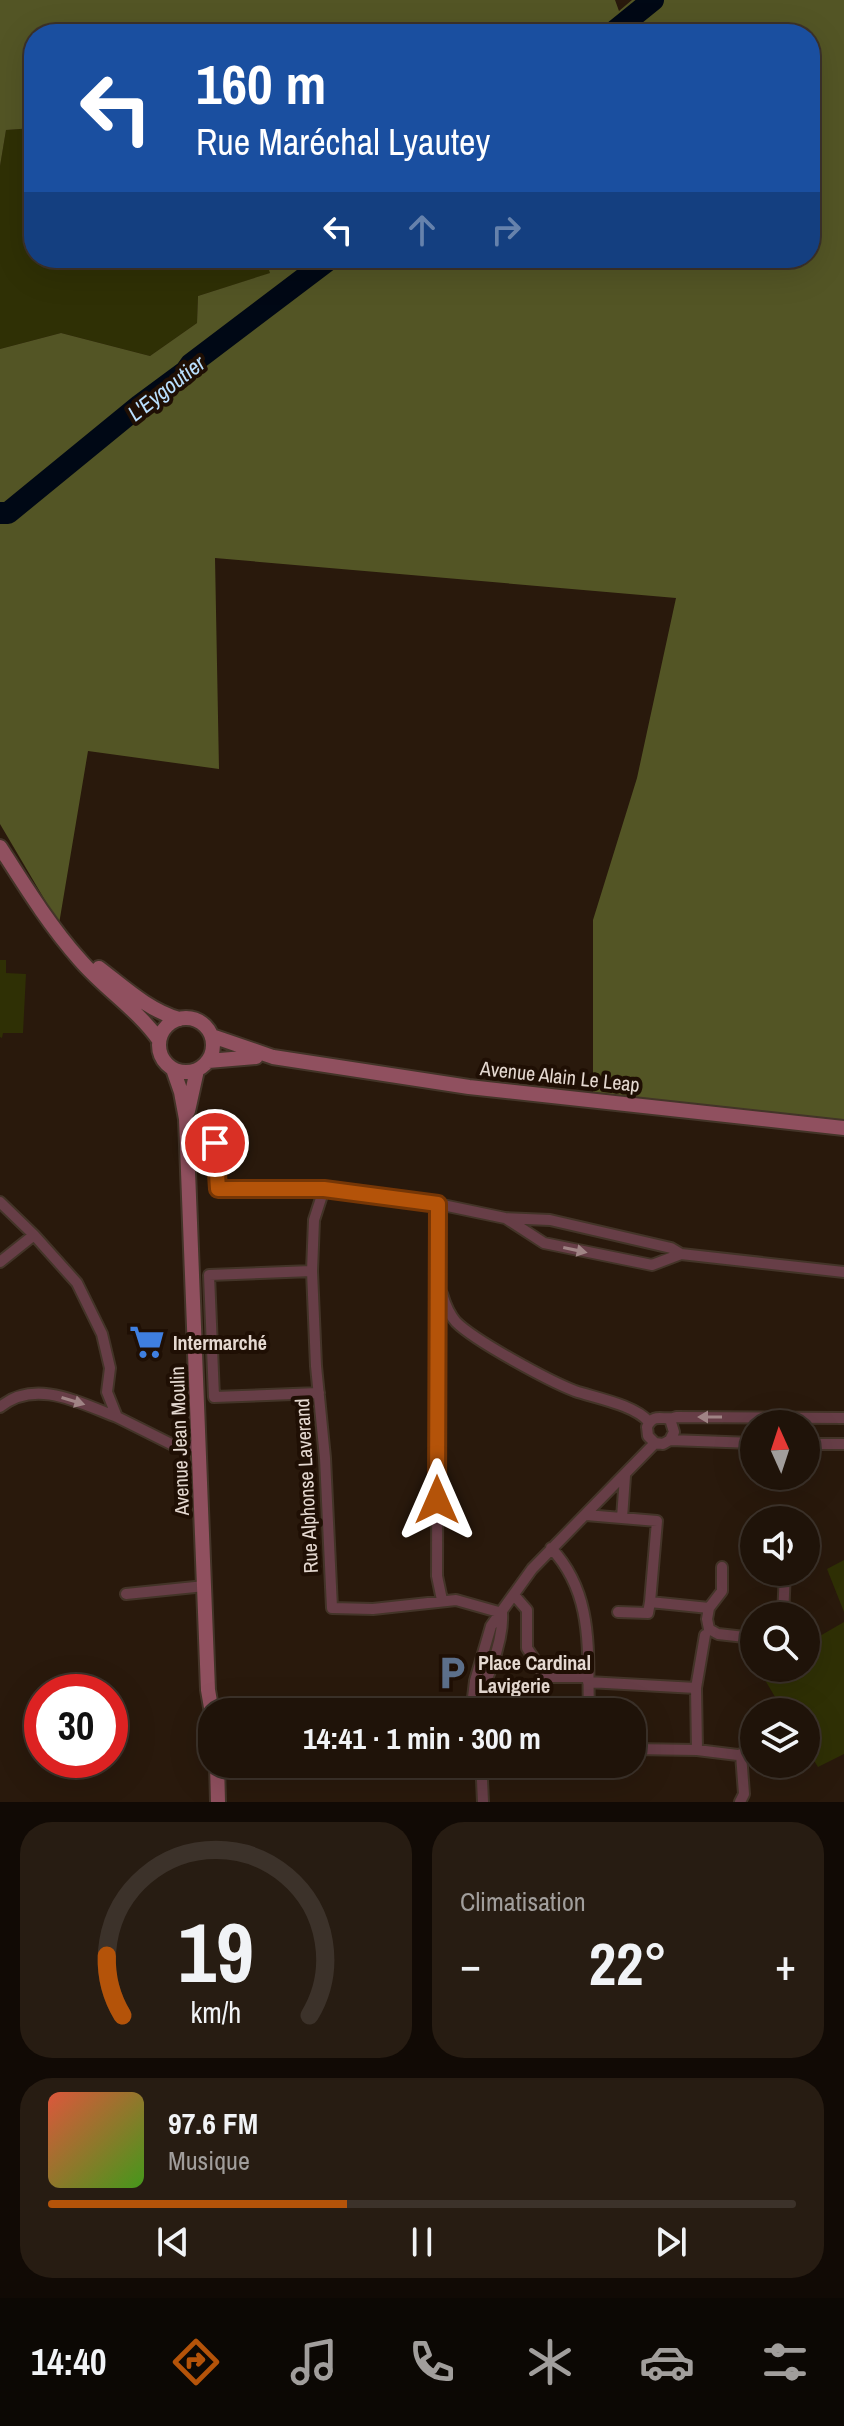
<!DOCTYPE html>
<html lang="fr">
<head>
<meta charset="utf-8">
<style>
  :root { --surface:#1f1309; --page:#271c12; --text:#f1f3f6; --muted:#a19e9c; --line:#3c322a; --accent:#b45309 }
  body { margin:0; font-family:"Archivo Narrow",sans-serif; background:var(--page); color:var(--text); height:100vh; display:flex; flex-direction:column; font-size:30px; white-space:nowrap }
  * { box-sizing:border-box; margin:0 }
  p { font-size:26px; color:var(--muted) }
  .icon { flex:none; width:44px; height:44px; fill:none; stroke:currentColor; stroke-width:2; stroke-linecap:round; stroke-linejoin:round }
  .map { position:relative; height:1802px; overflow:hidden }
  .side { display:flex; flex-direction:column; gap:20px; padding:20px; background:#110a05; flex:1 }
  .side>* { flex:none }
  .guide { position:absolute; left:24px; top:24px; width:796px; height:244px; border-radius:32px; box-shadow:0 8px 32px #0002,0 0 0 2px var(--line); background:#1a4fa0; color:#fff; overflow:hidden }
  .needle { width:52px; rotate:357deg }
  .buttons { position:absolute; left:740px; top:1410px; display:grid; gap:16px }
  .buttons a { display:grid; place-items:center; width:80px; height:80px; border-radius:50%; background:var(--surface); box-shadow:0 8px 32px #0002,0 0 0 2px var(--line); font-size:40px }
  .speed { position:absolute; left:24px; top:1674px; display:flex; gap:16px; font-size:40px; font-weight:700; text-align:center }
  .speed>* { display:grid; place-content:center; width:104px; height:104px; border-radius:50%; background:var(--surface); box-shadow:0 8px 32px #0002,0 0 0 2px var(--line); line-height:1 }
  .speed .limit { border:12px solid #d22; background:#fff; color:#111 }
  .pin { position:absolute; display:grid; place-items:center; width:68px; height:68px; color:#fff; margin:-34px; border:4px solid #fff; border-radius:50%; box-shadow:0 2px 8px #0007 }
  .me { position:absolute; width:88px; margin:-44px; rotate:0deg; stroke-linejoin:round; filter:drop-shadow(0 0 6px #0008) }
  .turn { display:flex; align-items:center; gap:28px; height:168px; padding:0 40px; font-size:36px }
  .turn .icon { width:104px; height:104px; stroke-width:2.5 }
  .turn b { display:block; font-size:56px; line-height:68px }
  .lanes { display:flex; align-items:center; height:76px; padding:0 40px; background:#0003; justify-content:center; gap:40px; direction:ltr }
  .lanes .off { opacity:.35 }
  .big { font-size:60px; font-weight:800; line-height:1.1 }
  .side .tile { flex:1; display:flex; flex-direction:column; justify-content:center; gap:12px; min-width:0; padding:0 28px; border-radius:32px; background:var(--page) }
  .side .dial { align-items:center; gap:0 }
  .dial svg { height:208px; overflow:visible; fill:none; stroke:var(--line); stroke-width:7; stroke-linecap:round; text-anchor:middle }
  .dial text { fill:var(--text); stroke:none }
  .song { display:flex; align-items:center; gap:24px }
  .cover { width:96px; height:96px; border-radius:12px; background:linear-gradient(135deg,hsl(10 70% 55%),hsl(100 70% 35%)) }
  .played { height:8px; border-radius:4px; background:linear-gradient(90deg,var(--accent) 40%,var(--line) 40%) }
  .keys { display:flex; justify-content:space-around; direction:ltr }
  .heat { display:flex; justify-content:space-between; align-items:center; font-size:44px; direction:ltr }
  .side .tiles { flex:1; display:grid; gap:20px; grid-template-columns:1fr 1fr }
  .tile:last-child { grid-column:span 2 }
  .trip { position:absolute; left:198px; top:1698px; width:448px; height:80px; border-radius:32px; background:var(--surface); box-shadow:0 8px 32px #0002,0 0 0 2px var(--line); font-weight:800; line-height:80px; text-align:center }
  .tab-bar { display:flex; height:128px; justify-content:space-around; align-items:center; background:#0c0804; color:var(--muted) }
  .tab-bar .icon { width:56px; height:56px }
  .tab-bar .current { color:var(--accent) }
  .tab-bar b { font-size:36px; color:var(--text) }
  .map>svg:first-child { display:block }
  .green { fill:#2f3005 }
  .forest { fill:#535525 }
  .lines { fill:none; stroke-linecap:round; stroke-linejoin:round }
  .river { stroke:#000815; stroke-width:22 }
  .street-casing { stroke:#433428; stroke-width:14 }
  .secondary-casing { stroke:#433428; stroke-width:18 }
  .street { stroke:#673e47; stroke-width:10 }
  .secondary { stroke:#90505f; stroke-width:14 }
  .oneway { fill:#a08485 }
  .route-casing { stroke:#753606; stroke-width:20 }
  .route { stroke:#b45309; stroke-width:14 }
  .labels { text-anchor:middle; dominant-baseline:central; stroke-width:8; stroke-linejoin:round; paint-order:stroke }
  .street-label { font-size:20px; fill:#e5d9d1; stroke:#1f0f04 }
  .poi-label { font-size:20px; font-weight:bold; fill:#e5d9d1; stroke:#1f0f04; text-anchor:start }
  .water-label { font-size:22px; font-style:italic; fill:#bae0ff; stroke:#1f0f04 }
</style>
</head>
<body>
<div class="map">
<svg width="844" height="1802" viewBox="0 0 844 1802">
  <rect width="100%" height="100%" fill="#29190c"/>
  <path class="green" d="M34,128V258H265L271,273L198,296L197,323L150,356L61,333L0,349V166L6,130Z
    M0,960H6V973L26,974L23,1033H3L2,1038L0,1037Z
    M844,1560V1612L827,1569Z
    M844,1622V1754L818,1767L806,1748V1712H784L759,1670L763,1668H806V1644Z"/>
  <path class="forest" d="M0,0H615L619,11L632,0H844V1120L593,1093V920L637,778L676,598L215,558L219,769L88,751L59,924L0,824V349L61,333L150,356L197,323L198,296L270,273L265,258H810V34H34V128L6,130L0,166Z"/>
  <g class="lines">
    <path class="river" d="M611,34L653,0
      M0,513H8L140,405L186,371L191,364L331,258"/>
    <g class="street-casing">
      <path id="street" d="M215,1143L218,1189H324L438,1204L505,1218L550,1220L671,1248L681,1254L844,1272
        M324,1189L314,1220L312,1271L316,1366L325,1458L332,1608L373,1609L456,1600L502,1613
        M0,1202L34,1235
        M438,1204L437,1576L442,1600
        M507,1219L544,1243L652,1265L681,1254
        M0,1262L34,1235L77,1283L102,1334L110,1368L107,1392L117,1417C80,1403 35,1378 0,1407
        M312,1271L209,1275L214,1397L319,1393
        M442,1294C445,1304 449,1314 456,1322C475,1341 549,1381 575,1391C596,1398 635,1405 649,1422
        M117,1417L177,1447L199,1446
        M670,1419L674,1432L670,1440
        M655,1443L648,1436L647,1427C654,1411 665,1422 676,1417L844,1418
        M655,1443L663,1444L670,1440L754,1443
        M806,1444H844
        M586,1515L657,1521L650,1602L709,1608L722,1591V1567
        M622,1518L625,1476
        M551,1548C595,1595 587,1652 589,1712
        M126,1594L205,1586
        M514,1595L527,1610V1648L546,1677H588
        M709,1608L707,1619L709,1629L718,1634L754,1638
        M618,1612L648,1613L650,1602
        M783,1616L785,1572
        M588,1682L696,1688
        M466,1712C485,1695 504,1639 502,1613
        M475,1712L472,1706L475,1681L491,1626L532,1569L655,1443
        M632,1749L697,1750L754,1757
        M697,1750L696,1688L705,1635
        M787,1764L795,1766
        M483,1802L482,1780L485,1764
        M740,1802L744,1794L741,1754"/>
    </g>
    <g class="secondary-casing">
      <path id="secondary" d="M0,847C25,886 49,925 80,960C105,989 137,1009 159,1040
        M99,968C124,987 148,1010 179,1019
        M159 1045a27 27 0 1 1 54 0a27 27 0 1 1-54 0Z
        M212,1036L273,1057L469,1087L844,1128
        M208,1061L256,1057
        M173,1069L181,1092L186,1119L208,1690L212,1713
        M188,1111L197,1070
        M217,1764L218,1802"/>
    </g>
    <use href="#street" class="street"/>
    <use href="#secondary" class="secondary"/>
  </g>
  <defs><path id="oneway-solid" d="M-6-.8H1V-3.2L6.5 0L1 3.2V.8H-6Z" transform="scale(2)"/></defs>
  <g class="oneway">
    <use href="#oneway-solid" transform="translate(575 1250) rotate(12)"/>
    <use href="#oneway-solid" transform="translate(73 1401) rotate(17)"/>
    <use href="#oneway-solid" transform="translate(710 1417) rotate(-180)"/>
  </g>
  <g class="lines">
    <g class="route-casing">
      <path id="route" d="M215,1143L218,1189H324L438,1204L437,1500"/>
    </g>
    <use href="#route" class="route"/>
  </g>
  <defs>
    <g id="supermarket-bare" transform="scale(2.76)"><path d="M-6-5.5h2.5l.6 2H6L4.5 2H-2.5L-4.4-4H-6ZM-1.5 3.2a1.3 1.3 0 1 0 .1 0ZM3 3.2a1.3 1.3 0 1 0 .1 0Z" fill="#3f7fe0" stroke="#1f0f04" stroke-width="2.5" paint-order="stroke"/></g>
    <g id="parking-bare" transform="scale(2.76)"><path d="M-3.5-5.5H1a3.5 3.5 0 0 1 0 7H-1V5.5H-3.5ZM-1-3.4V-.6H.8a1.4 1.4 0 0 0 0-2.8Z" fill="#5c6f8a" stroke="#1f0f04" stroke-width="2.5" paint-order="stroke"/></g>
  </defs>
  <g fill-rule="evenodd">
    <use href="#supermarket-bare" x="147" y="1342"/>
    <use href="#parking-bare" x="452" y="1673"/>
  </g>
  <g class="labels">
    <g class="street-label">
      <text transform="translate(560 1076) rotate(6)">Avenue Alain Le Leap</text>
      <text transform="translate(179 1441) rotate(-92)">Avenue Jean Moulin</text>
      <text transform="translate(306 1486) rotate(-93)">Rue Alphonse Laverand</text>
    </g>
    <g class="poi-label">
      <text x="173" y="1342">Intermarché</text>
      <text x="478" y="1662">Place Cardinal<tspan x="478" dy="23">Lavigerie</tspan></text>
    </g>
    <g class="water-label">
      <text transform="translate(166 388) rotate(-38)">L'Eygoutier</text>
    </g>
  </g>
</svg>
<div class="buttons">
<a><svg class="needle" viewBox="-14 -14 28 28"><path d="M0-13l5 13h-10z" fill="#e53935"/><path d="M0 13l5-13h-10z" fill="#a19e9c"/></svg></a>
<a><svg class="icon" aria-label="sound" viewBox="0 0 24 24"><path d="M4 9h4l5-4v14l-5-4H4zM17 9q2 3 0 6"/></svg></a>
<a><svg class="icon" aria-label="search" viewBox="0 0 24 24"><circle cx="10" cy="10" r="6"/><path d="M15 15l6 6"/></svg></a>
<a><svg class="icon" aria-label="layers" viewBox="0 0 24 24"><path d="M12 4l9 5-9 5-9-5zM3 14l9 5 9-5"/></svg></a>
</div>
<div class="speed"><div class="limit">30</div></div>
<div class="pin" style="left:215px;top:1143px;background:#d93025"><svg class="icon" aria-label="arrive" viewBox="0 0 24 24"><path d="M6 21V4h12l-3 4 3 4H6"/></svg></div>
<svg class="me" style="left:437px;top:1500px" viewBox="-20 -20 40 40"><path d="M0-17L14 15 0 8-14 15z" fill="#b45309" stroke="#fff" stroke-width="4"/></svg>
<div class="trip">14:41 · 1 min · 300 m</div>
<div class="guide">
<div class="turn"><svg class="icon" aria-label="left" viewBox="0 0 24 24"><path d="M17 20v-9H6M10 6l-5 5 5 5"/></svg><div><b>160 m</b>Rue Maréchal Lyautey</div></div>
<div class="lanes"><svg class="icon" aria-label="left" viewBox="0 0 24 24"><path d="M17 20v-9H6M10 6l-5 5 5 5"/></svg><svg class="icon off" aria-label="ahead" viewBox="0 0 24 24"><path d="M12 20V5M6 11l6-6 6 6"/></svg><svg class="icon off" aria-label="right" viewBox="0 0 24 24"><path d="M7 20v-9h11M14 6l5 5-5 5"/></svg></div>
</div>
</div>
<section class="side">
<div class="tiles">
<div class="tile dial"><svg viewBox="0 0 100 80">
<path d="M14 69A42 42 0 1 1 86 69"/>
<path d="M14 69A42 42 0 0 1 8 46" stroke="#b45309"/>
<text x="50" y="56" font-size="32" font-weight="700">19</text>
<text x="50" y="72" font-size="11">km/h</text>
</svg></div>
<div class="tile"><p>Climatisation</p>
<div class="heat"><a>−</a><b class="big">22°</b><a>+</a></div>
</div>
<div class="tile">
<div class="song"><i class="cover"></i><div><b>97.6 FM</b><p>Musique</p></div></div>
<div class="played"></div>
<div class="keys"><svg class="icon" aria-label="previous" viewBox="0 0 24 24"><path d="M18 5L8 12l10 7zM5 5v14"/></svg><svg class="icon" aria-label="pause" viewBox="0 0 24 24"><path d="M8 5v14M16 5v14"/></svg><svg class="icon" aria-label="next" viewBox="0 0 24 24"><path d="M6 5l10 7-10 7zM19 5v14"/></svg></div>
</div>
</div>
</section>
<nav class="tab-bar">
<b>14:40</b>
<svg class="icon current" aria-label="directions" viewBox="0 0 24 24"><path d="M12 3l9 9-9 9-9-9zM9 14v-3h6M13 9l2 2-2 2"/></svg>
<svg class="icon" aria-label="music" viewBox="0 0 24 24"><path d="M9 18V5l10-2v13"/><circle cx="6" cy="18" r="3"/><circle cx="16" cy="16" r="3"/></svg>
<svg class="icon" aria-label="phone" viewBox="0 0 24 24"><path d="M5 4h4l2 5-3 2q2 4 5 5l2-3 5 2v4C11 20 4 13 5 4z"/></svg>
<svg class="icon" aria-label="climate" viewBox="0 0 24 24"><path d="M12 3v18M4 7l16 10M4 17L20 7"/></svg>
<svg class="icon" aria-label="car" viewBox="0 0 24 24"><path d="M5 17H2v-5l4-1 3-4h7l3 4 3 1v5h-3M9 17h6M6 11h13"/><circle cx="7" cy="17" r="2"/><circle cx="17" cy="17" r="2"/></svg>
<svg class="icon" aria-label="filters" viewBox="0 0 24 24"><path d="M4 7h16M4 17h16"/><circle cx="9" cy="7" r="2"/><circle cx="15" cy="17" r="2"/></svg>
</nav>
</body>
</html>
